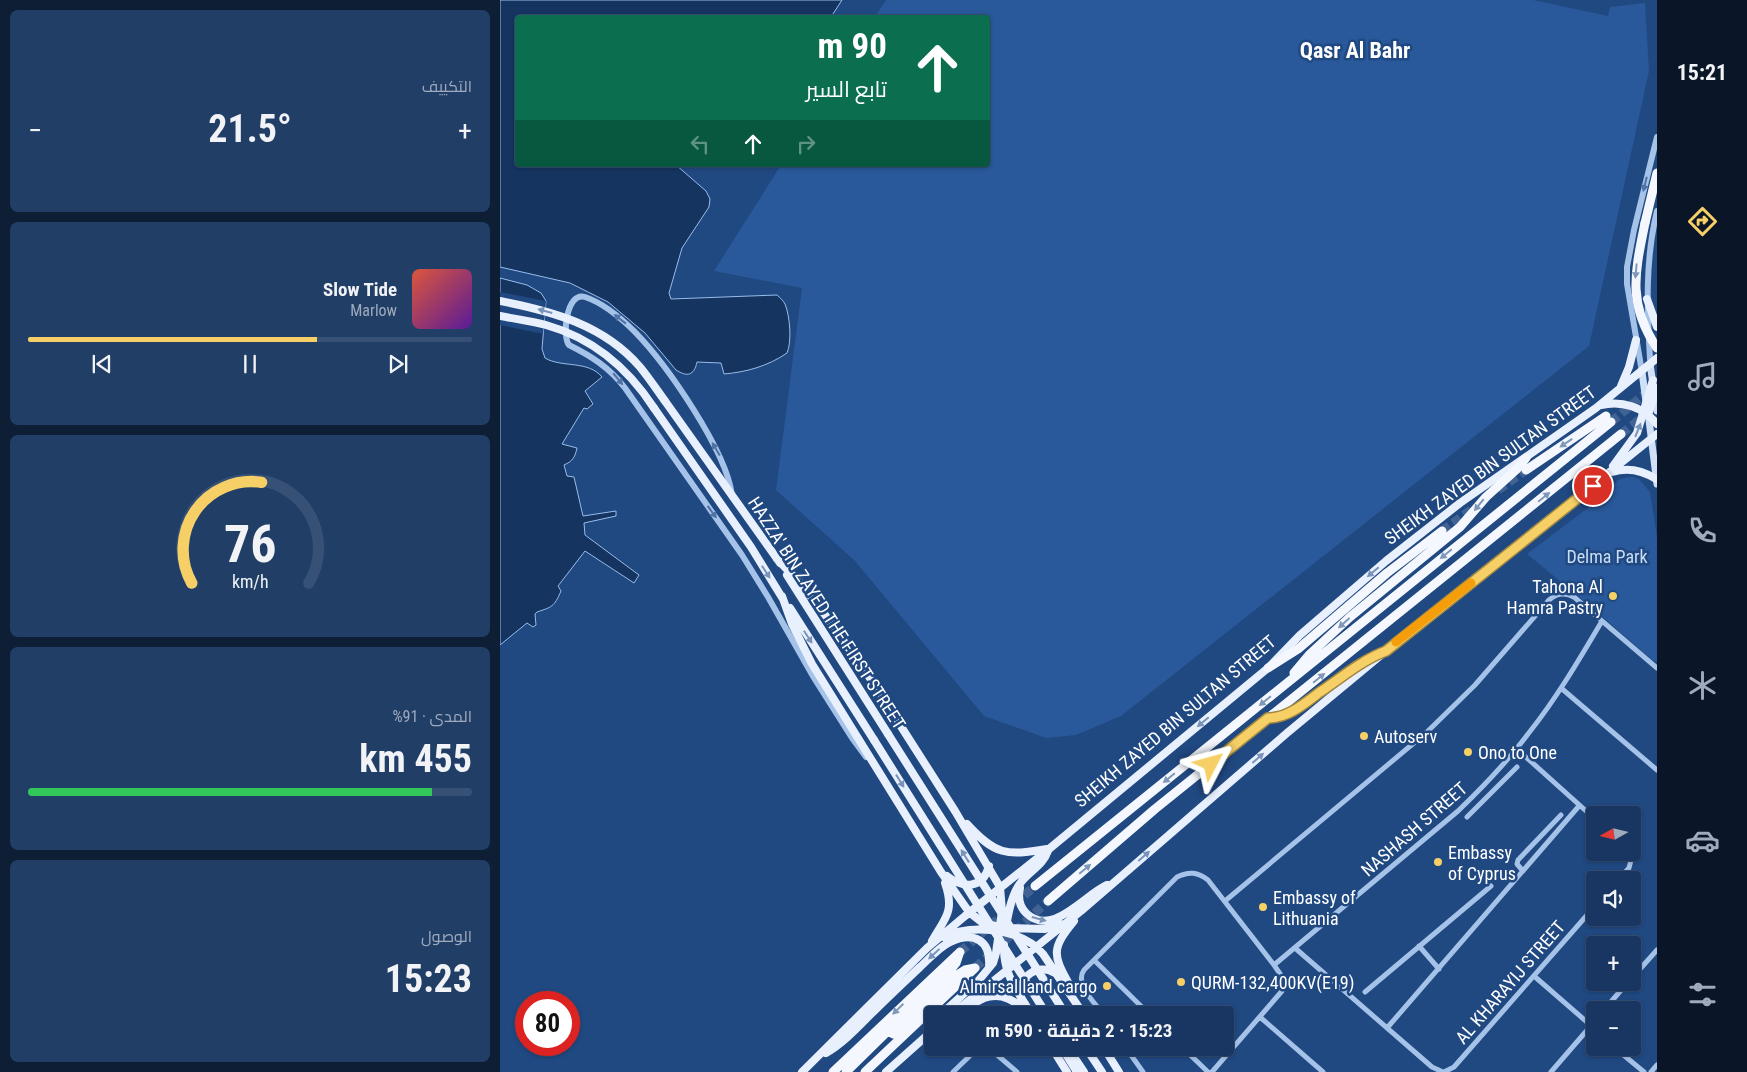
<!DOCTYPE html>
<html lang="ar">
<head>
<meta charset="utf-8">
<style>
  :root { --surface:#183661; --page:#213e67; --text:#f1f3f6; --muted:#9fabbd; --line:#365076; --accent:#f6d066 }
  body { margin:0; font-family:"Roboto Condensed",Cairo,sans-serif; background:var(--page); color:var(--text); direction:rtl; height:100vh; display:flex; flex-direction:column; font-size:19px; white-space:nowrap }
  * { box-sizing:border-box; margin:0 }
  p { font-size:16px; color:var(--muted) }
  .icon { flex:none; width:28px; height:28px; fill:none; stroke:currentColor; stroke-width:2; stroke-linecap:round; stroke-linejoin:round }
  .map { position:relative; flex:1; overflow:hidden; direction:ltr }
  .details { display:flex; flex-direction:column; gap:10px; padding:10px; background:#0d1e35; width:500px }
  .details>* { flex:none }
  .top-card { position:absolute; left:15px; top:15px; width:475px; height:152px; border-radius:5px; box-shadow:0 1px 4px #0004,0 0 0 1px var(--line); direction:rtl; background:#0b6e4f; color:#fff; overflow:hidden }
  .needle { width:32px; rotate:262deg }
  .tools { position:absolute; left:1086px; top:806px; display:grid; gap:10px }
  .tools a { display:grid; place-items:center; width:55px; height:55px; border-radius:5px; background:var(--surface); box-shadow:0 1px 4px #0004,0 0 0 1px var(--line); font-size:25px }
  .speed { position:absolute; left:15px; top:991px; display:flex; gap:10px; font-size:25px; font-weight:700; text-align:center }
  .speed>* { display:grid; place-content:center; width:65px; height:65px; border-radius:50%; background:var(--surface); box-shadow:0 1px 4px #0004,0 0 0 1px var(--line); line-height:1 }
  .speed .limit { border:8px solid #d22; background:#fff; color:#111 }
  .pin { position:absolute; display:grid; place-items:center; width:42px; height:42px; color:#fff; margin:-21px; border:2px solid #fff; border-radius:50%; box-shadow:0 1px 5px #0007 }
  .me { position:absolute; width:55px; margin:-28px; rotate:51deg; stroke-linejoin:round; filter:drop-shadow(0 0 4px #0008) }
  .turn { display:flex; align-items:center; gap:18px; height:105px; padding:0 20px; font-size:22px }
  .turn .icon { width:65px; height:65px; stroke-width:2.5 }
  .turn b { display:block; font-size:35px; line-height:42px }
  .lanes { display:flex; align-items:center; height:48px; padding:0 20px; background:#0003; justify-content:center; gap:25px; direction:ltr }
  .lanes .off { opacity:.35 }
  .big { font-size:38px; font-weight:700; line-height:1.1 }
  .details .widget { flex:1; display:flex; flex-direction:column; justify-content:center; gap:8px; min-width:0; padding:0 18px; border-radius:8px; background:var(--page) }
  .details .dial { align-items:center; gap:0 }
  .dial svg { height:130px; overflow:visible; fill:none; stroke:var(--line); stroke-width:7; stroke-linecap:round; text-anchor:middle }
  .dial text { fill:var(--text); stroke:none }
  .song { display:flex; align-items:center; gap:15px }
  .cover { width:60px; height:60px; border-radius:8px; background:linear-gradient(135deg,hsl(10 70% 55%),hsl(270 70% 35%)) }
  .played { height:5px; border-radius:2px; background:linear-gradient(90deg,var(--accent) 65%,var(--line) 65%) }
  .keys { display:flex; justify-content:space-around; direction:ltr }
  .heat { display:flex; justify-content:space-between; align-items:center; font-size:28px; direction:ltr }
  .charge { height:8px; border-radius:4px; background:linear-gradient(90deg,#34c759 91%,var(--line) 0) }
  .trip { position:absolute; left:424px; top:1006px; width:310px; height:50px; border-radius:5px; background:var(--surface); box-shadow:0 1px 4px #0004,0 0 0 1px var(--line); font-weight:700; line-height:50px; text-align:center; direction:rtl }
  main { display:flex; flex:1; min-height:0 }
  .menu { display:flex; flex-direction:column; width:90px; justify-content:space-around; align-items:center; background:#0a1627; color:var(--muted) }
  .menu .icon { width:35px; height:35px }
  .menu .selected { color:var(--accent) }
  .menu b { font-size:22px; color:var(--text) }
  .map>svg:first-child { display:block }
  .green { fill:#29599a }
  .water { fill:#153460; stroke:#99bdea }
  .pier { fill:#204881 }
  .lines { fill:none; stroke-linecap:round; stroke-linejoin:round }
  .trunk-tunnel { stroke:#416394; stroke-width:9; stroke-dasharray:9 4.5; stroke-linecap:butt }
  .minor { stroke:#a5c2e8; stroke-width:5 }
  .tertiary { stroke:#a5c2e8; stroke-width:6 }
  .secondary { stroke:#d0e0f7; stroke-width:7 }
  .primary { stroke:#e8f0fe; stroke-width:8 }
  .trunk { stroke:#f4f8fe; stroke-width:9 }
  .primary-bridge { stroke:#e8f0fe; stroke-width:8 }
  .trunk-bridge { stroke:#f4f8fe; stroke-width:9 }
  .oneway { fill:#4f73a5 }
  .oneway2 { fill:#7f97b9 }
  .oneway3 { fill:#7a94b9 }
  .route-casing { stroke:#a08742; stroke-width:12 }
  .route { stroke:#f6d066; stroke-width:9 }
  .slow { stroke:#f59e0b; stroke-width:9 }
  .poi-dot { fill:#f6d066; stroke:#204881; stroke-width:2 }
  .labels { text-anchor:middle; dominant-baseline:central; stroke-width:5; stroke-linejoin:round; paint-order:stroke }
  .street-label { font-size:18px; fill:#fff; stroke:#204881 }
  .park-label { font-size:18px; fill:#c9ddf6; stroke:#204881 }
  .poi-label { font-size:18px; fill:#fff; stroke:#204881; text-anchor:start }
  .district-label { font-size:22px; font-weight:bold; fill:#fff; stroke:#204881 }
</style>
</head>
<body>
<main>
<nav class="menu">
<b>15:21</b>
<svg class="icon selected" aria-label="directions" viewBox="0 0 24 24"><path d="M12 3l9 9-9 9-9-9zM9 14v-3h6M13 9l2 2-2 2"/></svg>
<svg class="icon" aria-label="music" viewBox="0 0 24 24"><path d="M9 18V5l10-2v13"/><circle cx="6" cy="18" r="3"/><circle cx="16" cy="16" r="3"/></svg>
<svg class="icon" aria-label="phone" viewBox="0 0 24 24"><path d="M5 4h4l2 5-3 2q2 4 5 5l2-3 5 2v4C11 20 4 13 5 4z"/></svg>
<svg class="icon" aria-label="climate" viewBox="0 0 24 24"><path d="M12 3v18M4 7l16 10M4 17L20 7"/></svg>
<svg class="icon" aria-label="car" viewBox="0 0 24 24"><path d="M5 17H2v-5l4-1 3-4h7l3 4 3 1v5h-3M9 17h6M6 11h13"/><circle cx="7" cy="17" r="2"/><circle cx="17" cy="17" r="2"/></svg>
<svg class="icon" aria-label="filters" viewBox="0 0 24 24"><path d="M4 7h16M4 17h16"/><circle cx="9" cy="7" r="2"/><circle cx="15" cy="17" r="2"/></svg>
</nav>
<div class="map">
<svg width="1157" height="1072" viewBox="0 0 1157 1072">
  <rect width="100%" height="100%" fill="#204881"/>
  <path class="green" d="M386,0H1033L1108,16L1110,7L1145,3L1149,71L1089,346L621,716L576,735L546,738L484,716L355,561L276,490L302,288L214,271L281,165H488V18L375,17Z
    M1133,477L1139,479L1150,492L1157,537V662L1151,659L1095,610L1027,554L1093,504L1118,480L1124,478Z"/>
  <path class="water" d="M0,0H342L331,17L18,18V165H176L206,191L210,199L209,207L182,248L169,293L171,299L277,295C280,298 283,300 285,304C290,316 292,342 287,353C268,366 247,372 224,374L221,363L197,362C194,376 187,377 176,370L145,333L108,302L70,283L0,267Z
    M0,278L27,285L41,293L46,301L42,349L45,358C62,368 88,360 102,377L85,391L93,404L87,409L84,408L62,444L77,448C75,457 73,461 64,465L67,476L74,477L83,516L116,511V516L84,523L85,535L139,575L134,583L85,551L58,586L61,591C54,607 52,607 37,612L35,614L36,625L33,627L27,623L0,645Z"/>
  <path class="pier" d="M0,292L46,301L43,334L0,325Z"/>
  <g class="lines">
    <path class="trunk-tunnel" d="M1111,422L1157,384
      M1121,434L1144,416
      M998,490L1026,470
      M942,531L975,507
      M514,904L535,886
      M460,952L505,913
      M475,968L548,901"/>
    <path class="minor" d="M1061,688L1157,770
      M1017,749L1095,819
      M967,817L1017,767
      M1023,871L1017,864L1018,860L1061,815
      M1118,880L1129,868L1132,856L1131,852
      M725,901L927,732L975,685L1049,600C1057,593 1065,592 1074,597L1157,668
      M919,946L939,969
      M795,948L932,1067L943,1072
      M594,960L650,1015
      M774,965L958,811C983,787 1007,762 1028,734C1056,699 1079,660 1102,621
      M1034,976L1095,1029
      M1132,978L1157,950
      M865,992L991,886
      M1104,1010L1128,982
      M604,1015C595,1003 574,984 584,970L677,877C689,871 698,872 708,880L774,965L785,981L782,991L712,1072
      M760,1017L823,1072
      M887,1028L1079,806
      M489,1048L517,1072
      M626,1048L643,1072
      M683,1048L708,1072
      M1115,1048L1144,1072
      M453,1072L478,1048
      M944,1072L954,1067L1095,906
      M1051,1072L1095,1021
      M1151,1072L1157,1065"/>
    <path class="tertiary" d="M1150,359C1147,308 1145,260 1157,211
      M1142,372L1127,284V267L1134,230L1157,137
      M232,495C226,450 167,365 135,332C122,319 103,303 85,297C66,291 62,337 69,345C91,356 109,367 125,388L242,555L268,597L314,678L352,738L366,757"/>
    <path class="secondary" d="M1150,364L1153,384
      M1142,372L1146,402
      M1154,394L1157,411
      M1148,412L1157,484"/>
    <path class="primary" d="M1147,299L1157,327
      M1121,386L1129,367L1136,340
      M165,401L280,563
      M1101,405C1122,400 1143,407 1157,424
      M154,408L251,547L283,599
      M1148,415L1157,388
      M1113,466L1137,433L1153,380
      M1112,472C1128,467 1142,470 1156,479
      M277,559L301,584L323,612L372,681L455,811L500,887L502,911L496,953L493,963L479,980L447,1009L443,1015
      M287,575L388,734
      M282,596L292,624L312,664L441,872L469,912L483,923L495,926
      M290,608L374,740
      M467,824C495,855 506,856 547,849
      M447,876C463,889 483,889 489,866
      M520,888C518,897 519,906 526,913C552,938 583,896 607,885
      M506,926C509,910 512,893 522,881C531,870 543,865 548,851
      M506,928L545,929L561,924
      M444,937C473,923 522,929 543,954L584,1015
      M432,941C445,918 455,912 445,883
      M504,945C503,975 517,990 532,1015
      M569,984C552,954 552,948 574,921
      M521,996C518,976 538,963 555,973
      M466,1007C472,1005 477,1001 484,998C501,992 515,1000 526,1012
      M451,1015L581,911L787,733L886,651L1157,434
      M552,1048L567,1072
      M562,1048L577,1072
      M568,1048L584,1072
      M586,1048L602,1072
      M604,1048L619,1072
      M326,1053C343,1043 356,1029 370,1015C386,999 403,983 420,967C429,959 439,947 450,942C474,931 491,940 489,967
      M302,1072L427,948L465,916L549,849L768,668L800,635L886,561L960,503L1096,408L1157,358
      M386,1072L432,1031"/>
    <path class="trunk" d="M1145,223L1157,173
      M1026,470L1106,416
      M768,668L798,649L887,573L942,531
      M794,673L810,654L850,617L960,527L986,497L1017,469L1026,458
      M768,718L782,716L793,711L859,665L886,651
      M535,886L1111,422
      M548,901L655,809L1121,434
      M393,1034L457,975L465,970L475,968
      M333,1072L460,952
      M346,1072L452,968L456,963L459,954
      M365,1072L474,969"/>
    <path class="primary-bridge" d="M0,301C52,311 104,325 140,367C149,378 157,390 165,401
      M0,316C15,319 31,321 46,325C92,338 128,368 154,408
      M388,734L566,1015
      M374,740L547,1015"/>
    <path class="trunk-bridge" d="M1145,223C1135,272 1127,304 1157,348"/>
  </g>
  <defs><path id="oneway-solid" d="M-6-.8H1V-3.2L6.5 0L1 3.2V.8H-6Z" transform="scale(1.25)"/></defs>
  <g class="oneway">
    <use href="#oneway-solid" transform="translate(1145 184) rotate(104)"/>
    <use href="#oneway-solid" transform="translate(120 319) rotate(-142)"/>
    <use href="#oneway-solid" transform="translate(118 379) rotate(50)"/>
    <use href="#oneway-solid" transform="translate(216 449) rotate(-121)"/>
    <use href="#oneway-solid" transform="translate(212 512) rotate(54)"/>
  </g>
  <g class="oneway2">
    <use href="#oneway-solid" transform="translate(1136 271) rotate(95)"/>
    <use href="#oneway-solid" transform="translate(1066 443) rotate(146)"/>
    <use href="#oneway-solid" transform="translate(1044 497) rotate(-39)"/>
    <use href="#oneway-solid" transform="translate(979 505) rotate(129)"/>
    <use href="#oneway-solid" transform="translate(946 554) rotate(141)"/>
    <use href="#oneway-solid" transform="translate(844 623) rotate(138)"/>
    <use href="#oneway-solid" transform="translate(819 678) rotate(-39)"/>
    <use href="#oneway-solid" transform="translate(765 701) rotate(141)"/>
    <use href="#oneway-solid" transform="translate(669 778) rotate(141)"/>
    <use href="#oneway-solid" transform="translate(585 869) rotate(-40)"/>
    <use href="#oneway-solid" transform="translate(398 1009) rotate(136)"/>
  </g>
  <g class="oneway3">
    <use href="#oneway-solid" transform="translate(45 311) rotate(-165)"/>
    <use href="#oneway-solid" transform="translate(1138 430) rotate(-68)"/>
    <use href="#oneway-solid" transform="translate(266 572) rotate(57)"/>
    <use href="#oneway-solid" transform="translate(873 572) rotate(140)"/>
    <use href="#oneway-solid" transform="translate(308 637) rotate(57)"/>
    <use href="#oneway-solid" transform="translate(703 722) rotate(140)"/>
    <use href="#oneway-solid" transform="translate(758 758) rotate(-41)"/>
    <use href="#oneway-solid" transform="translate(400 781) rotate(58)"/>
    <use href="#oneway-solid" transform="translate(465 856) rotate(-122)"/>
    <use href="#oneway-solid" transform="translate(644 856) rotate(-41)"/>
    <use href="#oneway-solid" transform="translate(539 919) rotate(15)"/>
    <use href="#oneway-solid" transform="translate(434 954) rotate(137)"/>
  </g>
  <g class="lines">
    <g class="route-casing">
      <path id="route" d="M711,764L768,718C788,718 804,704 820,692C841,678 862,660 886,651L1093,486"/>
    </g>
    <use href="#route" class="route"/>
    <path class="slow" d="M896,642L971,583"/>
  </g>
  <g class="poi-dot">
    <circle cx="1113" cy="596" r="5"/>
    <circle cx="864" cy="736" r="5"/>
    <circle cx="968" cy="752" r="5"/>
    <circle cx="938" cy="862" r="5"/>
    <circle cx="763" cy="907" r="5"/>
    <circle cx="681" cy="982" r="5"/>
    <circle cx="607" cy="986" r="5"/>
  </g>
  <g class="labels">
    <g class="street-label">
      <text transform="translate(990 465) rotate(-36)">SHEIKH ZAYED BIN SULTAN STREET</text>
      <text transform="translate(327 613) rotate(57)">HAZZA' BIN ZAYED THE FIRST STREET</text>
      <text transform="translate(675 721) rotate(-40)">SHEIKH ZAYED BIN SULTAN STREET</text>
      <text transform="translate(914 829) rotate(-41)">NASHASH STREET</text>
      <text transform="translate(1010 982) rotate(-49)">AL KHARAYIJ STREET</text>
    </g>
    <g class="park-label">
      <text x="1107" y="556">Delma Park</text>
    </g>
    <g class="poi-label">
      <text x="1103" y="586" text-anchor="end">Tahona Al<tspan x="1103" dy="21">Hamra Pastry</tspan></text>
      <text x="874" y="736">Autoserv</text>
      <text x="978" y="752">Ono to One</text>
      <text x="948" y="852">Embassy<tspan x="948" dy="21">of Cyprus</tspan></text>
      <text x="773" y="897">Embassy of<tspan x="773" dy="21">Lithuania</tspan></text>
      <text x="691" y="982">QURM-132,400KV(E19)</text>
      <text x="597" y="986" text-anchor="end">Almirsal land cargo</text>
    </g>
    <g class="district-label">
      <text x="855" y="50">Qasr Al Bahr</text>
    </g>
  </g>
</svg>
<div class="tools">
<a><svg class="needle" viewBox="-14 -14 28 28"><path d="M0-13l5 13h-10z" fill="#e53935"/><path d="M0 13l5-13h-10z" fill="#9fabbd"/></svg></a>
<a><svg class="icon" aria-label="sound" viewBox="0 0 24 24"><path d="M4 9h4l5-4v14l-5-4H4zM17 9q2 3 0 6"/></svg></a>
<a>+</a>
<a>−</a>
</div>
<div class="speed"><div class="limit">80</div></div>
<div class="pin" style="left:1093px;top:486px;background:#d93025"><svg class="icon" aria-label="arrive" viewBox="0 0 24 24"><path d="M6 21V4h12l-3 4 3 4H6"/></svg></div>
<svg class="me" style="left:711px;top:764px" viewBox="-20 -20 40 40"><path d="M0-17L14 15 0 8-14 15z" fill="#f6d066" stroke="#fff" stroke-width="4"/></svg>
<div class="trip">15:23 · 2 دقيقة · 590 m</div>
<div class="top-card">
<div class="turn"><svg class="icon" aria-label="ahead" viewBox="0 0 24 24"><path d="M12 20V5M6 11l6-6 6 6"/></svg><div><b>90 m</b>تابع السير</div></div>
<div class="lanes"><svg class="icon off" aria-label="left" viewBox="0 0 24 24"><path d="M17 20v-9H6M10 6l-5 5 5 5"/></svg><svg class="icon" aria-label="ahead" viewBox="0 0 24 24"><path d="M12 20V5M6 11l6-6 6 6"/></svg><svg class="icon off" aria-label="right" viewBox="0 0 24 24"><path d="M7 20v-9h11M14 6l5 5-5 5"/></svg></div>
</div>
</div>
<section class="details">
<div class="widget"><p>التكييف</p>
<div class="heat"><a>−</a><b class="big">21.5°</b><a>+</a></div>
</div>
<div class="widget">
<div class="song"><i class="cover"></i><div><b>Slow Tide</b><p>Marlow</p></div></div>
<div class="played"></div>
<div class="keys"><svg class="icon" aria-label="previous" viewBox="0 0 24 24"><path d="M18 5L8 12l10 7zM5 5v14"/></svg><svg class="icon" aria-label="pause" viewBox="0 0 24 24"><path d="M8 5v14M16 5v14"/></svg><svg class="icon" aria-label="next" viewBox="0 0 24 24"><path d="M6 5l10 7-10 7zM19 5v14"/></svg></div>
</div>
<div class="widget dial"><svg viewBox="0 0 100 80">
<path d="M14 69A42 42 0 1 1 86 69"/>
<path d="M14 69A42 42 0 0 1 57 7" stroke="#f6d066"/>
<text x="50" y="56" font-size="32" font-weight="700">76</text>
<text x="50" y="72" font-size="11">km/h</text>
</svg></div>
<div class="widget"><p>المدى · 91%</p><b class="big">455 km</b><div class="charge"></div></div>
<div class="widget"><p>الوصول</p><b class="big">15:23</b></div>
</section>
</main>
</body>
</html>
